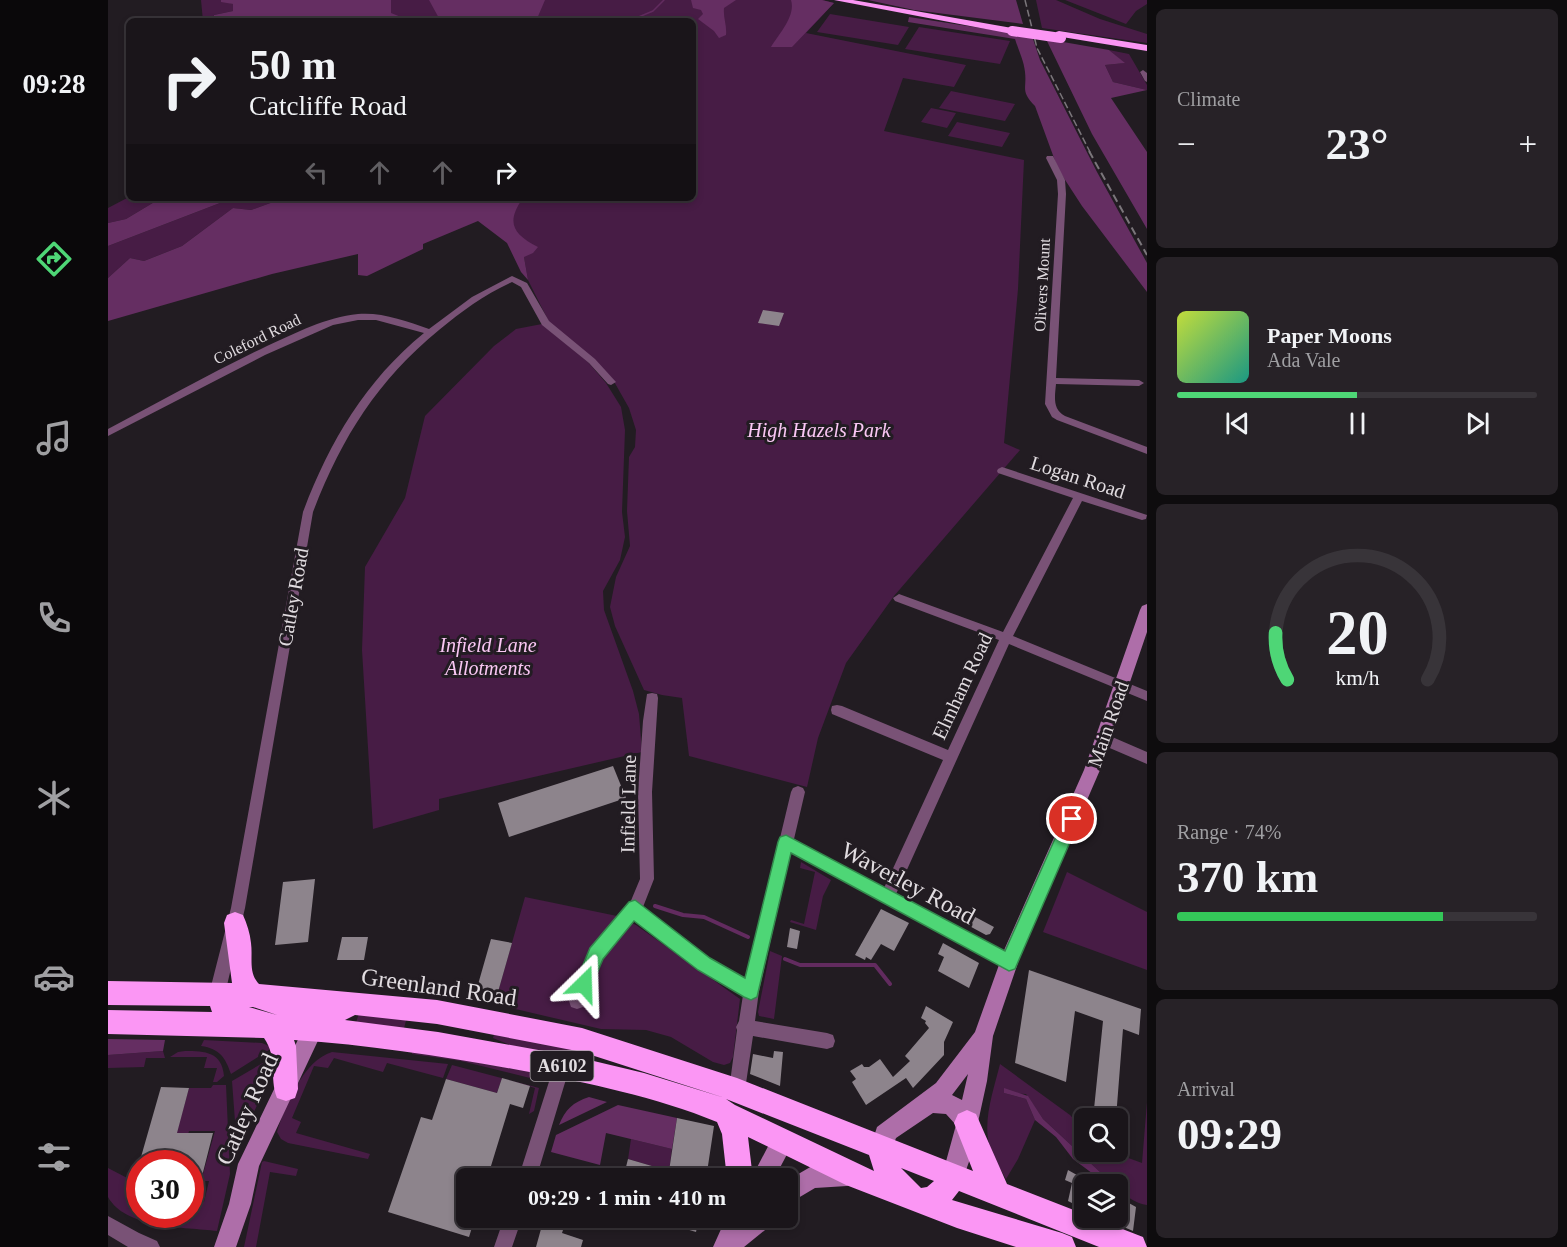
<!DOCTYPE html>
<html lang="en">
<head>
<meta charset="utf-8">
<style>
  :root { --surface:#1a151a; --page:#272227; --text:#f1f3f6; --muted:#9f9fa2; --line:#383439; --accent:#4ed676 }
  body { margin:0; font-family:"Times New Roman",serif; background:var(--page); color:var(--text); height:100vh; display:flex; flex-direction:column; font-size:22px; white-space:nowrap }
  * { box-sizing:border-box; margin:0 }
  p { font-size:20px; color:var(--muted) }
  .icon { flex:none; width:33px; height:33px; fill:none; stroke:currentColor; stroke-width:2; stroke-linecap:round; stroke-linejoin:round }
  .map { position:relative; flex:1; overflow:hidden }
  .drawer { display:flex; flex-direction:column; gap:9px; padding:9px; background:#0e0c0e; width:420px }
  .drawer>* { flex:none }
  .guide { position:absolute; left:18px; top:18px; width:570px; height:183px; border-radius:9px; box-shadow:0 3px 9px #0003,0 0 0 2px var(--line); background:#1a151a; color:var(--text); overflow:hidden }
  .tools { position:absolute; left:966px; top:1108px; display:grid; gap:12px }
  .tools a { display:grid; place-items:center; width:54px; height:54px; border-radius:9px; background:var(--surface); box-shadow:0 3px 9px #0003,0 0 0 2px var(--line); font-size:30px }
  .speed { position:absolute; left:18px; top:1150px; display:flex; gap:12px; font-size:30px; font-weight:700; text-align:center }
  .speed>* { display:grid; place-content:center; width:78px; height:78px; border-radius:50%; background:var(--surface); box-shadow:0 3px 9px #0003,0 0 0 2px var(--line); line-height:1 }
  .speed .limit { border:9px solid #d22; background:#fff; color:#111 }
  .pin { position:absolute; display:grid; place-items:center; width:51px; height:51px; color:#fff; margin:-26px; border:3px solid #fff; border-radius:50%; box-shadow:0 2px 6px #0007 }
  .me { position:absolute; width:66px; margin:-33px; rotate:22deg; stroke-linejoin:round; filter:drop-shadow(0 0 4px #0008) }
  .turn { display:flex; align-items:center; gap:21px; height:126px; padding:0 24px; font-size:27px }
  .turn .icon { width:78px; height:78px; stroke-width:2.5 }
  .turn b { display:block; font-size:42px; line-height:51px }
  .lanes { display:flex; align-items:center; height:57px; padding:0 24px; background:#0003; justify-content:center; gap:30px; direction:ltr }
  .lanes .off { opacity:.35 }
  .big { font-size:45px; font-weight:700; line-height:1.1 }
  .drawer .widget { flex:1; display:flex; flex-direction:column; justify-content:center; gap:9px; min-width:0; padding:0 21px; border-radius:9px; background:var(--page) }
  .drawer .dial { align-items:center; gap:0 }
  .dial svg { height:156px; overflow:visible; fill:none; stroke:var(--line); stroke-width:7; stroke-linecap:round; text-anchor:middle }
  .dial text { fill:var(--text); stroke:none }
  .song { display:flex; align-items:center; gap:18px }
  .cover { width:72px; height:72px; border-radius:9px; background:linear-gradient(135deg,hsl(70 70% 55%),hsl(170 70% 35%)) }
  .played { height:6px; border-radius:3px; background:linear-gradient(90deg,var(--accent) 50%,var(--line) 50%) }
  .keys { display:flex; justify-content:space-around; direction:ltr }
  .heat { display:flex; justify-content:space-between; align-items:center; font-size:33px; direction:ltr }
  .charge { height:9px; border-radius:4px; background:linear-gradient(90deg,#34c759 74%,var(--line) 0) }
  .trip { position:absolute; left:348px; top:1168px; width:342px; height:60px; border-radius:9px; background:var(--surface); box-shadow:0 3px 9px #0003,0 0 0 2px var(--line); font-weight:700; line-height:60px; text-align:center }
  main { display:flex; flex:1; min-height:0 }
  .tabs { display:flex; flex-direction:column; width:108px; justify-content:space-around; align-items:center; background:#0a080a; color:var(--muted) }
  .tabs .icon { width:42px; height:42px }
  .tabs .active { color:var(--accent) }
  .tabs b { font-size:27px; color:var(--text) }
  .map>svg:first-child { display:block }
  .green { fill:#471c45 }
  .forest { fill:#652e62 }
  .water { fill:#622b5f }
  .lines { fill:none; stroke-linecap:round; stroke-linejoin:round }
  .stream-far1 { stroke:#622b5f; stroke-width:1.5 }
  .stream { stroke:#622b5f; stroke-width:4 }
  .building { fill:#8d848c }
  .street { fill:#795276; fill-rule:evenodd }
  .secondary { fill:#ae6ea9; fill-rule:evenodd }
  .highway { fill:#fb96f4; fill-rule:evenodd }
  .rail-far1 { stroke:#7b767b; stroke-width:1.5; stroke-dasharray:7 3; stroke-linecap:butt }
  .rail { stroke:#7b767b; stroke-width:2; stroke-dasharray:8 4.5; stroke-linecap:butt }
  .highway-bridge { stroke:#fb96f4; stroke-width:10 }
  .route { fill:#4ed676; stroke:#338b4d; stroke-width:1.5 }
  .labels { text-anchor:middle; dominant-baseline:central; stroke-width:6; stroke-linejoin:round; paint-order:stroke }
  .far-street-label { font-size:16px; fill:#e1dce0; stroke:#221c22 }
  .shield { fill:#221c22; stroke:#a8a2a7; stroke-width:1.5 }
  .shield-label { font-size:18px; font-weight:bold; fill:#e1dce0 }
  .park-label { font-size:20px; font-style:italic; fill:#fac7f4; stroke:#221c22 }
  .street-label { font-size:20px; fill:#e1dce0; stroke:#221c22 }
  .near-street-label { font-size:24px; fill:#e1dce0; stroke:#221c22 }
</style>
</head>
<body>
<main>
<nav class="tabs">
<b>09:28</b>
<svg class="icon active" aria-label="directions" viewBox="0 0 24 24"><path d="M12 3l9 9-9 9-9-9zM9 14v-3h6M13 9l2 2-2 2"/></svg>
<svg class="icon" aria-label="music" viewBox="0 0 24 24"><path d="M9 18V5l10-2v13"/><circle cx="6" cy="18" r="3"/><circle cx="16" cy="16" r="3"/></svg>
<svg class="icon" aria-label="phone" viewBox="0 0 24 24"><path d="M5 4h4l2 5-3 2q2 4 5 5l2-3 5 2v4C11 20 4 13 5 4z"/></svg>
<svg class="icon" aria-label="climate" viewBox="0 0 24 24"><path d="M12 3v18M4 7l16 10M4 17L20 7"/></svg>
<svg class="icon" aria-label="car" viewBox="0 0 24 24"><path d="M5 17H2v-5l4-1 3-4h7l3 4 3 1v5h-3M9 17h6M6 11h13"/><circle cx="7" cy="17" r="2"/><circle cx="17" cy="17" r="2"/></svg>
<svg class="icon" aria-label="filters" viewBox="0 0 24 24"><path d="M4 7h16M4 17h16"/><circle cx="9" cy="7" r="2"/><circle cx="15" cy="17" r="2"/></svg>
</nav>
<div class="map">
<svg width="1039" height="1247" viewBox="0 0 1039 1247">
  <rect width="100%" height="100%" fill="#221c22"/>
  <path class="green" d="M93,0H113L125,4V11L106,15L105,21H95Z
    M210,0H714L726,3L698,33L858,65L846,87L795,78L776,131L916,160L910,289L896,443L912,450L786,596L738,663L710,738L699,787L581,756L574,698L554,695L536,690L507,626L502,607L508,577L522,546L519,511L521,457L527,447L528,430L521,408L504,378L441,322L420,280L416,257L385,198H585V21H232Z
    M928,0H948L992,19L1039,34V43L934,28Z
    M957,0H1039V4L1028,11L1018,24Z
    M722,14L801,27L790,45L709,32Z
    M811,27L902,41L892,64L797,49Z
    M1001,50L1021,54L1039,85V90L1005,82L997,65L1016,63Z
    M843,91L907,104L897,121L831,108Z
    M823,108L848,113L839,128L813,122Z
    M849,122L902,133L894,147L840,136Z
    M21,197L53,198L18,219L0,223V208Z
    M125,198H176L143,210L125,208L74,246L36,261L22,258L0,278V246Z
    M434,324L480,362L498,383L513,407L517,430L514,512L517,537L512,560L495,591L496,610L525,691L531,714L534,752L331,799V810L265,829L254,650L257,567L297,498L317,416L386,346L408,329Z
    M693,862L723,880L715,896L708,930L682,922L683,920L696,924L707,872L692,868Z
    M959,872L1039,912V970L935,932Z
    M417,897L509,916L528,925L632,999L625,1057L622,1063L616,1065L605,1062L563,1037L538,1030L493,1029L390,1005L388,999Z
    M662,951L674,956L666,1019L651,1016L650,1012Z
    M251,1013L299,1017L295,1032L247,1026Z
    M387,1031L476,1049L474,1062L409,1048L385,1038Z
    M96,1040L154,1043L161,1046V1050L123,1074C117,1057 112,1049 93,1046Z
    M55,1051L57,1058H38L36,1067L0,1068V1055Z
    M77,1051C97,1051 114,1052 116,1076L109,1082H105L109,1068H96L99,1057H62L70,1052Z
    M304,1051L434,1074L438,1082L353,1061L304,1054Z
    M224,1052L340,1064L335,1078L279,1063L275,1072L226,1058L220,1068L206,1066L184,1118L193,1122L188,1133L262,1154L260,1159L180,1143L173,1139L169,1132C177,1105 196,1060 224,1052Z
    M165,1057L159,1084L129,1148L124,1081Z
    M892,1064L962,1115L976,1131V1152H1004L1034,1163L1039,1102V1205C1028,1204 1018,1196 1010,1188V1185H1006L935,1119L918,1094L896,1093L918,1099L927,1120L910,1159L898,1179C892,1168 884,1157 881,1144C875,1118 886,1089 892,1064Z
    M344,1065L431,1088L426,1111L421,1114L427,1088L394,1078L389,1093L338,1079Z
    M105,1085H118L122,1174L109,1231C77,1227 18,1229 0,1197V1168L23,1180L19,1193L31,1194L32,1215H82L83,1203L96,1202L101,1181H93L107,1131H81L75,1152H63L81,1088H103Z
    M523,1139L564,1149L561,1171L520,1159Z
    M156,1161L190,1169L188,1176L162,1172L148,1247H136L154,1162Z"/>
  <path class="forest" d="M113,0H283V13L303,21H105L106,15L125,11V4L113,2Z
    M321,0H437L428,21H329L332,20Z
    M583,0H628L616,8C615,18 619,25 618,35L611,38L606,31L590,19L595,14L593,10L585,8Z
    M683,0H714L726,3L684,47H663C671,34 688,16 683,0Z
    M760,0H908L915,24L806,10Z
    M801,17L924,36L932,60L989,172L1039,263V292L974,206L950,169L927,106C912,91 919,89 917,72C916,61 910,49 907,39L800,22Z
    M938,39L1001,50L1017,63L997,65L1005,82L1039,90L1003,98L1039,152V229L984,134Z
    M53,198H125L0,246V223L18,219Z
    M176,198H415C398,222 404,234 430,247L425,253L416,257L420,280L413,272L399,243L370,221L315,244V249L259,276L250,275V254L164,274L0,321V278L22,258L36,261L74,246L125,208L143,210Z
    M0,1039L57,1040L55,1051L0,1055Z
    M481,1097L499,1102L451,1125C457,1110 465,1102 481,1097Z
    M510,1105L569,1118L564,1149L498,1133L492,1165L443,1152L448,1135Z"/>
  <path class="water" d="M896,1088L920,1096L935,1119L1006,1185H1000L965,1159L948,1137L927,1120L918,1099L896,1093Z"/>
  <g class="lines">
    <path class="stream-far1" d="M521,21L545,11L556,0"/>
    <path class="stream" d="M547,906L575,915L596,917L640,937
      M677,959L692,965H767L782,984"/>
  </g>
  <path class="building" d="M655,310L676,313L671,326L650,323Z
    M505,766L518,798L401,837L390,803Z
    M207,879L200,942L167,945L175,882Z
    M773,909L801,923L786,951L773,944L763,960L758,957L757,960L747,955Z
    M858,912L886,927L882,934L878,935L854,922Z
    M682,928L692,931L689,949L679,947Z
    M234,937H260L256,960H229Z
    M383,939L404,943L388,999L375,996L369,988Z
    M835,943L871,963L861,988L830,971L836,957L830,954Z
    M921,970L1033,1009L1031,1035L1015,1029L1008,1118L986,1109L995,1021L967,1011L958,1082L907,1063Z
    M818,1006L845,1022L836,1042V1055L805,1088L798,1078L758,1105L744,1082L748,1079L742,1071L754,1064L756,1067H761L772,1059L785,1077L802,1061L797,1056L821,1028L817,1023L818,1021L813,1018Z
    M666,1051L675,1052L672,1086L642,1074L645,1054L665,1058Z
    M394,1078L422,1086L415,1108L402,1104L379,1179H358V1218H367L361,1237L280,1212L313,1117L324,1120L338,1079L389,1093Z
    M53,1087L81,1088L69,1133H105L91,1188H96L94,1198H88L86,1209H82V1164H31Z
    M569,1118L606,1126L598,1179H515L520,1159L561,1171Z
    M960,1170L976,1179V1209L960,1201L964,1183L957,1180Z
    M1010,1197L1028,1207L1025,1231L995,1218H1010Z
    M436,1218H459L454,1233L475,1240L473,1247H428Z
    M549,1218H591L588,1232L548,1220Z"/>
  <g class="lines">
    <path class="street" d="M1035,70L1039,73V82L1037,81L1032,72Z
      M939,156H945L957,180L958,194L948,378L1031,380L1036,383L1031,386L948,384C947,396 944,409 957,416L1039,447V454L949,420L944,417L937,404L950,194L949,180L938,158Z
      M404,276L419,283L441,321L487,359L508,382L503,385L500,384L481,363L434,325L413,287L404,282C377,294 354,311 331,330C269,381 234,437 205,512L137,908L117,994L115,1000L109,1002L103,1000L101,994L123,908L195,512C221,443 257,381 316,333L268,320H250L225,325L157,355L0,436V429C53,401 105,372 159,346C188,333 218,317 250,314C274,312 298,321 321,329L364,297Z
      M894,467L1039,515L1038,519L1034,520L974,501L905,636L1039,691V701L901,644L788,894L906,958L909,963L906,968L901,970L896,968L683,852L651,991L647,1021L719,1033L725,1035L727,1041L725,1047L719,1049L645,1036L637,1090L635,1096L629,1098L623,1096L621,1090L629,1030L628,1027L631,1021L635,995L591,969L526,920L494,959L475,1007L469,1009L463,1007L461,1001L483,949L522,903L532,879L530,792L535,721L539,694L544,693L549,694L550,698L544,792L546,879L535,907L536,910L601,959L638,980L683,792L685,788L690,786L695,788L697,792L686,839L776,888L835,760L724,714L723,710L724,706L729,705L734,706L840,750L891,640L787,601L785,598L791,594L895,632L965,498L890,473L889,471L890,469Z
      M995,733L1039,752V764L990,743L988,739L990,735Z
      M454,1058L460,1060L462,1066L428,1179H410L446,1066L448,1060Z
      M0,1216L31,1233L49,1241L52,1247H20L0,1235Z
      M396,1218H414L404,1247H386Z"/>
    <path class="secondary" d="M1039,604V632L992,770L915,948L885,1036L879,1081L862,1159L853,1184L845,1187L837,1184L834,1176L848,1125L838,1114L825,1113L788,1138L781,1157L773,1160L765,1157L762,1149L769,1127L828,1083L867,1032L897,948L976,770L1032,610L1034,606ZM860,1074L854,1100L844,1095Z
      M205,1020L212,1023L215,1030L151,1166L143,1204L128,1247H106L121,1204L130,1164L198,1023Z
      M675,1130L683,1133L686,1141L666,1179H643L667,1133Z
      M739,1164L747,1167L750,1175L747,1183L739,1186L707,1188L680,1204V1180L704,1166Z
      M618,1218H665L662,1226L636,1247H605Z"/>
    <path class="highway" d="M726,0H745L904,28L909,31L904,34Z
      M951,31L1039,45V51L948,36V32Z
      M127,912L135,915C139,924 142,933 143,943C145,957 140,973 151,984L329,1000L474,1028L629,1078L865,1171L846,1123L850,1114L859,1110L868,1114L899,1184L976,1214V1218H986L1035,1237L1039,1247H991L851,1191L844,1200L954,1233L964,1237L968,1247H908L849,1228L738,1185L640,1137L645,1179H619L614,1134L609,1122C548,1097 481,1083 416,1071C339,1057 263,1045 186,1040L188,1046L190,1089L187,1098L178,1101L169,1098C161,1077 170,1058 156,1038L0,1034V1010L104,1012L102,1006L0,1005V981L124,983L116,923L119,915ZM141,1007H145L169,1015ZM247,1015L329,1024L474,1052L617,1098L536,1073L469,1057L330,1032L237,1020ZM618,1099L761,1155L766,1171L627,1105ZM793,1168L826,1181L819,1187L813,1188Z"/>
    <path class="rail-far1" d="M917,0L929,48L982,152"/>
    <path class="rail" d="M981,151L1039,255"/>
    <path class="highway-bridge" d="M904,31L953,38"/>
  </g>
  <path class="route" d="M964,812L969,814L972,819L907,969L901,971L683,853L649,997L643,1000L636,997L590,970L526,921L495,959L482,990L476,993L470,990L467,984L482,948L521,902L527,900L602,958L637,978L670,842L672,837L678,835L897,951L958,814Z"/>
  <g class="labels">
    <g class="far-street-label">
      <text transform="translate(934 285) rotate(-87)">Olivers Mount</text>
      <text transform="translate(149 339) rotate(-26)">Coleford Road</text>
    </g>
    <rect class="shield" x="422.5" y="1051" width="63" height="30" rx="4.5"/>
    <g class="shield-label">
      <text x="454" y="1066">A6102</text>
    </g>
    <g class="park-label">
      <text x="711" y="430">High Hazels Park</text>
      <text x="380" y="645">Infield Lane<tspan x="380" dy="23">Allotments</tspan></text>
    </g>
    <g class="street-label">
      <text transform="translate(970 477) rotate(18)">Logan Road</text>
      <text transform="translate(185 597) rotate(-80)">Catley Road</text>
      <text transform="translate(854 686) rotate(-65)">Elmham Road</text>
      <text transform="translate(1000 724) rotate(-71)">Main Road</text>
      <text transform="translate(520 804) rotate(-89)">Infield Lane</text>
    </g>
    <g class="near-street-label">
      <text transform="translate(800 883) rotate(28)">Waverley Road</text>
      <text transform="translate(331 987) rotate(8)">Greenland Road</text>
      <text transform="translate(139 1109) rotate(-66)">Catley Road</text>
    </g>
  </g>
</svg>
<div class="tools">
<a><svg class="icon" aria-label="search" viewBox="0 0 24 24"><circle cx="10" cy="10" r="6"/><path d="M15 15l6 6"/></svg></a>
<a><svg class="icon" aria-label="layers" viewBox="0 0 24 24"><path d="M12 4l9 5-9 5-9-5zM3 14l9 5 9-5"/></svg></a>
</div>
<div class="speed"><div class="limit">30</div></div>
<div class="pin" style="left:964px;top:819px;background:#d93025"><svg class="icon" aria-label="arrive" viewBox="0 0 24 24"><path d="M6 21V4h12l-3 4 3 4H6"/></svg></div>
<svg class="me" style="left:476px;top:984px" viewBox="-20 -20 40 40"><path d="M0-17L14 15 0 8-14 15z" fill="#4ed676" stroke="#fff" stroke-width="4"/></svg>
<div class="trip">09:29 · 1 min · 410 m</div>
<div class="guide">
<div class="turn"><svg class="icon" aria-label="right" viewBox="0 0 24 24"><path d="M7 20v-9h11M14 6l5 5-5 5"/></svg><div><b>50 m</b>Catcliffe Road</div></div>
<div class="lanes"><svg class="icon off" aria-label="left" viewBox="0 0 24 24"><path d="M17 20v-9H6M10 6l-5 5 5 5"/></svg><svg class="icon off" aria-label="ahead" viewBox="0 0 24 24"><path d="M12 20V5M6 11l6-6 6 6"/></svg><svg class="icon off" aria-label="ahead" viewBox="0 0 24 24"><path d="M12 20V5M6 11l6-6 6 6"/></svg><svg class="icon" aria-label="right" viewBox="0 0 24 24"><path d="M7 20v-9h11M14 6l5 5-5 5"/></svg></div>
</div>
</div>
<section class="drawer">
<div class="widget"><p>Climate</p>
<div class="heat"><a>−</a><b class="big">23°</b><a>+</a></div>
</div>
<div class="widget">
<div class="song"><i class="cover"></i><div><b>Paper Moons</b><p>Ada Vale</p></div></div>
<div class="played"></div>
<div class="keys"><svg class="icon" aria-label="previous" viewBox="0 0 24 24"><path d="M18 5L8 12l10 7zM5 5v14"/></svg><svg class="icon" aria-label="pause" viewBox="0 0 24 24"><path d="M8 5v14M16 5v14"/></svg><svg class="icon" aria-label="next" viewBox="0 0 24 24"><path d="M6 5l10 7-10 7zM19 5v14"/></svg></div>
</div>
<div class="widget dial"><svg viewBox="0 0 100 80">
<path d="M14 69A42 42 0 1 1 86 69"/>
<path d="M14 69A42 42 0 0 1 8 45" stroke="#4ed676"/>
<text x="50" y="56" font-size="32" font-weight="700">20</text>
<text x="50" y="72" font-size="11">km/h</text>
</svg></div>
<div class="widget"><p>Range · 74%</p><b class="big">370 km</b><div class="charge"></div></div>
<div class="widget"><p>Arrival</p><b class="big">09:29</b></div>
</section>
</main>
</body>
</html>
